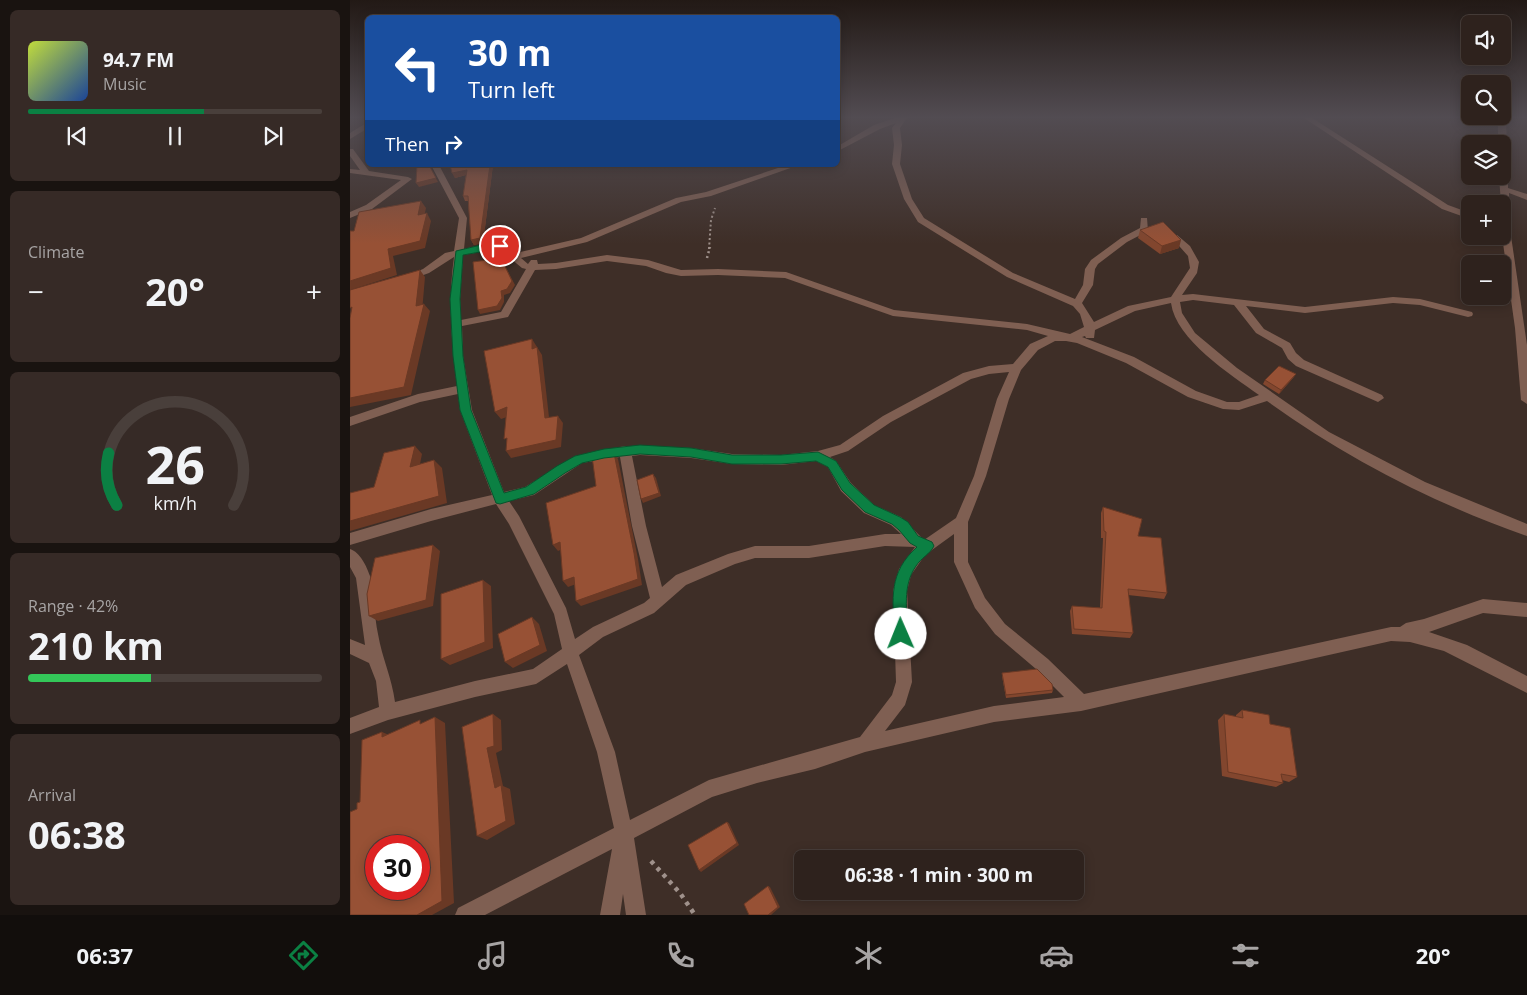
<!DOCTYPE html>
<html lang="en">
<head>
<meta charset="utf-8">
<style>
  :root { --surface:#2e221d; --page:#362a26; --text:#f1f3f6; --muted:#a7a4a4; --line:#493f3b; --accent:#0b8043 }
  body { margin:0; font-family:"Open Sans",sans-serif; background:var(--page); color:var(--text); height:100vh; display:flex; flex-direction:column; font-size:19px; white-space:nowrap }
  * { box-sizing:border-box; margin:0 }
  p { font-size:16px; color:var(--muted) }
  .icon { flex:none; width:28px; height:28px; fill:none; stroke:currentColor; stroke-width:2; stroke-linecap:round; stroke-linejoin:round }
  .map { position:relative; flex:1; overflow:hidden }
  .panel { display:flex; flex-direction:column; gap:10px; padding:10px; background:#191310; width:350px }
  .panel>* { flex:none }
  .hud { position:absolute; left:15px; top:15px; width:475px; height:152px; border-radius:8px; box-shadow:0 2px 12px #0003,0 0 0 1px var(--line); background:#1a4fa0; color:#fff; overflow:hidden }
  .tools { position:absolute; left:1111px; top:15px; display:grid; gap:10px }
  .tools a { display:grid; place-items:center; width:50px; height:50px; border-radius:8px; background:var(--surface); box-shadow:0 2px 12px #0003,0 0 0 1px var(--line); font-size:25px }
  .speed { position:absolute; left:15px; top:835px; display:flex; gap:10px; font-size:25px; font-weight:700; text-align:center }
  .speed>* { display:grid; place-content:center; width:65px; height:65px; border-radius:50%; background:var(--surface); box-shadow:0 2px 12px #0003,0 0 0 1px var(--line); line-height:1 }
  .speed .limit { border:8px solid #d22; background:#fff; color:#111 }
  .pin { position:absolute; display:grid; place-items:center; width:42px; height:42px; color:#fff; margin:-21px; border:2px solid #fff; border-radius:50%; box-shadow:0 1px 5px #0007 }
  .me { position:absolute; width:55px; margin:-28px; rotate:359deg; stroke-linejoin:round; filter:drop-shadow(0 0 4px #0008) }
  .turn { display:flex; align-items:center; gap:18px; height:105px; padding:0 20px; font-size:22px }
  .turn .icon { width:65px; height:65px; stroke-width:2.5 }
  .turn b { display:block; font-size:35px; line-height:42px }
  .then { display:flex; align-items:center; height:48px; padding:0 20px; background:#0003; gap:10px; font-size:19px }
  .big { font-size:38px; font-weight:700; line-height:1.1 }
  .panel .widget { flex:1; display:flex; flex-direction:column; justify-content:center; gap:8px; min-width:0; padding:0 18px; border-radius:8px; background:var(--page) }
  .panel .dial { align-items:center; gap:0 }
  .dial svg { height:130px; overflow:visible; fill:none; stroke:var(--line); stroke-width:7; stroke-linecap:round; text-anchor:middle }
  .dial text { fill:var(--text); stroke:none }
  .song { display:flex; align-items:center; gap:15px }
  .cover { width:60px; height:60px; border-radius:8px; background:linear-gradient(135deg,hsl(70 70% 55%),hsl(220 70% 35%)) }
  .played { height:5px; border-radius:2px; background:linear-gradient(90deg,var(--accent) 60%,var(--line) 60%) }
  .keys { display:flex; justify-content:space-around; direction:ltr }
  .heat { display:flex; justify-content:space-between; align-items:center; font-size:28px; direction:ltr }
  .charge { height:8px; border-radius:4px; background:linear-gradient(90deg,#34c759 42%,var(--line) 0) }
  .trip { position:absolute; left:444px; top:850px; width:290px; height:50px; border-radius:8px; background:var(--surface); box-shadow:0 2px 12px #0003,0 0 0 1px var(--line); font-weight:700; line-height:50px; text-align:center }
  .tabs { display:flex; height:80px; justify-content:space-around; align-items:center; background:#120e0c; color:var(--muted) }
  .tabs .icon { width:35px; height:35px }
  .tabs .selected { color:var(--accent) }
  .tabs b { font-size:22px; color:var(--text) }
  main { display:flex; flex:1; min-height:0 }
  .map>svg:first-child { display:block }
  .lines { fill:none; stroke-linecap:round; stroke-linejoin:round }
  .path-far2 { stroke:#9f918b; stroke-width:2; stroke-dasharray:2 2.5; stroke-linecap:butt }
  .path-far1 { stroke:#9f918b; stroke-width:2.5; stroke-dasharray:2 3; stroke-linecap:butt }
  .path { stroke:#9f918b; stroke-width:4.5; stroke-dasharray:4 5; stroke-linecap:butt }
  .minor { fill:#7f5f52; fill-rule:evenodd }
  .wall { fill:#82462e }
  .shaded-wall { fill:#6a3925 }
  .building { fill:#975135; stroke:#6a3925; fill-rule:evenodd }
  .route { fill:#0b8043; stroke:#07532c }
</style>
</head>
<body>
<main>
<section class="panel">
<div class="widget">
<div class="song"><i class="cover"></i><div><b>94.7 FM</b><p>Music</p></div></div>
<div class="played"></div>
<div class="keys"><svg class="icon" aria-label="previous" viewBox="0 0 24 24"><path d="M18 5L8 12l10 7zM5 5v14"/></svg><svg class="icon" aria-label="pause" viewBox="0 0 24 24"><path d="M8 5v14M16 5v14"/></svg><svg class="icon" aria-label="next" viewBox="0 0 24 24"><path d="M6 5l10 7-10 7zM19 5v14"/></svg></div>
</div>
<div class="widget"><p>Climate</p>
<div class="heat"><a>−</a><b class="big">20°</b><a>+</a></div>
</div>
<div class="widget dial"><svg viewBox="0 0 100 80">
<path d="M14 69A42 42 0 1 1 86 69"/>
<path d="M14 69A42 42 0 0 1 9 37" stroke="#0b8043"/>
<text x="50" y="56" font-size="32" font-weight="700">26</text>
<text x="50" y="72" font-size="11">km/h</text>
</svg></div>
<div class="widget"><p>Range · 42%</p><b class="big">210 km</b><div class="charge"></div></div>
<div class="widget"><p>Arrival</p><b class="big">06:38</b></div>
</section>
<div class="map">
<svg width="1177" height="915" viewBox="0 0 1177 915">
  <rect width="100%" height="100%" fill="#3e2e27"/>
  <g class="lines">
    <path class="path-far2" d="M359,249L361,220L365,208"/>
    <path class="path-far1" d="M357,258L360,247"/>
    <path class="path" d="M301,861L330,893L345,915"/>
    <path class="minor" d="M551,116H558L550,128L552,145L550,164L562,199L574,218L663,273L725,299L733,285L735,269L741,260L771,238L790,228L791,218H797L798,231L777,242L748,264L745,269L743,285L732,303L744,322L778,306L821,297L840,268L838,256L822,238L827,235L840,246L849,262L847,273L832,295L843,294L955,307L1043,297L1070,299L1122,312L1123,314L1122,316L1118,317L1070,305L1043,303L955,313L896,306L914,329L940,343L946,353L954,360L1032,395L1034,398L1028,402L946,366L938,359L932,348L906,333L884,305L843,300L830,302L832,313L845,333L887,368L979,432L1075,482L1177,524V536C1085,504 996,458 917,401L889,410L873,409L838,397L776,363L727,343L716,341H705L688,350L671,370L659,399L636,476L618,522V562L635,598L655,624L698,659L734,694L1041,627H1050L1056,623L1074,619L1133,599L1177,603V617L1133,613L1079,632L1117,645L1177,676V693L1094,651L1060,642L1041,641L731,711L644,722L515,752L465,769L407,783L362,797L284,838L296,915H276L273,894L270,915H250L262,849L135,915H105L108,908L264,828L247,752L217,664L186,684L125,697L38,720L0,734V718L29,707L26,681L19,663L0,654V639L15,645L6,578L0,567V549C10,552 17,567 20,576C25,595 24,616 28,634C32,658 42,678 45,702L125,681L183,669L212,649L204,614L159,524L146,504L81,521L0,545V533L81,509L142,495L110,410L108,394L70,402L0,426V417L68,394L107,386C101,343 98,300 104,257L79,273L57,281L52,278L73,269L95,253L104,251L109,218L81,165H89L117,218L114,249C134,245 149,238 166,253L231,238L326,198L356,192L437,165H449L361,196L331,202L237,242L171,258L178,264L181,260H187L188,264L206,263L257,255L298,260L331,270L368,269L436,272L544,310L677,324L720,334L734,327L730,314L723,306L657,277L568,222L554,199L542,164L544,145L542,128L546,123L530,129L488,151V146L524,125ZM149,249L172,268L176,269L151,312L111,320L110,299L113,255ZM257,261L296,266L316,273L331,276L368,275L435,278L543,316L677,330L698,336L680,344L663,364L639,366L613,373L533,416L490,445L468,451L431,455L382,454L341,448L275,446L225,456L175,487L154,492L122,410L113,356L112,326L158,317L185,270L206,269ZM821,303C826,340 880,374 909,395L889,402H877L846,391L784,357L732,337L735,336L736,338H744L745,330L785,311ZM659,372L647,399L624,476L606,518L574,540L551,517L524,505L501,483L486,461L480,457L498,451L541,422L621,379L639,374ZM290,455L341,458L382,464L431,465L466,461L478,467L491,491L514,513L541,525L551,534H535L459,546H405L378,554L326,575L312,587L296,526L282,456ZM270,457L282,526L300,598L294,603L243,627L225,639L216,608L169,516L159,501L184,495L232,463ZM604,534V562L625,608L645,634L686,669L714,697L644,706L535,731L555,705L562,682L557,591L561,575L575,555ZM535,546L565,547L549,569L543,591L546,682L542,695L510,737L359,780L280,820L265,752L229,655L253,637L304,613L336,585L385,564L405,558H459Z
      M951,116H959L1098,205L1120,213V219L1092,209Z
      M1148,116H1156L1158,188L1177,194V200L1159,193L1160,229L1177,345V404L1171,400L1165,328L1152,236V204H1151L1149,176H1152V144H1148Z
      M18,122V128L0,139V133Z
      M0,149H3L19,171L58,177L62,179L22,209L0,218V212L16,205L51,180L0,173V169L10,170L0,156Z"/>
  </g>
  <path class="wall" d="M100,165H143L133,243L124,245L121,240L118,201H115L113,196L116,175L105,178Z
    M790,230L829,248L810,254L788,238Z
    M946,374L943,378L929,394L913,384L915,380Z
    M753,507L788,536L817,593L814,599L778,595L783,633L780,638L722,634L720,611L722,606L750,608L753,538H751V513Z
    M652,673L703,690L702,693L656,698L652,676Z
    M892,710L920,724L947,777L939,782L932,780L933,783L926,787L872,776L868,720L874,714L886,717V715Z"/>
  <path class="shaded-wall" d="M79,165L88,182L69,187L66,183Z
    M140,165H143L133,243L124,245L121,240Z
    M117,170L119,174L105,178L102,173Z
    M71,201L76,208L73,222L68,215Z
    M77,213L81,221L75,248L43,256L47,275L0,290V281L38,249Z
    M831,240L829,248L810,254L812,246Z
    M151,258L165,285L160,293L154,295V302L150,310L130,314L128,310L151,291Z
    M70,270L75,277L72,312L74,304L80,311L61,395L0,407V398L66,306Z
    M182,339L187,347V356L182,349Z
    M187,347L192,355L200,426L195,418Z
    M946,374L943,378L929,394L931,390Z
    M157,407L163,415L151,419L145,412Z
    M208,416L213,423L211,447L161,458L156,451Z
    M65,446L72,454L68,474L60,467Z
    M264,453L268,459L288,559L292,585L231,606L226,601Z
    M84,460L92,468L97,503L0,531V521Z
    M303,474L306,478L311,496L293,503L291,499Z
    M210,542L215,548L208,551L203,545Z
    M83,545L90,551L83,606L28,621L19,616Z
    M224,577L229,583L218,587L213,581Z
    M133,580L141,586L143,648L100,665L91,659Z
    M182,617L189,624L197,651L163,668L155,662Z
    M143,714L151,720L152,750L146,753L153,786L160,789L165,824L137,840L127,836L145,788L137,748Z
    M85,717L95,723L104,903L82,915H67Z
    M32,732L44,737H32Z
    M377,822L379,823L389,845L351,872L349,870Z
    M418,886L420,887L430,907L421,915H418Z"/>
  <path class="building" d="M67,165H79L86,178L66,183Z
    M100,165H140L130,238L121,240L118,196H113L117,170L102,173Z
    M71,201L68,215L77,213L70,241L38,249L41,268L0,281V231H4L9,212Z
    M813,222L831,240L812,246L790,230Z
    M151,258L162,281L157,289L151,291L152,298L147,306L128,310L123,262Z
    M70,270L66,306L74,304L54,387L0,398V318L2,307L0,308V290Z
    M182,339V349L187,347L195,418L208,416L206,440L156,451L157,438L154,439L157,407L145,412L134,351Z
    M929,366L946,374L931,390L915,380Z
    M65,446L60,467L84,460L89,496L0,521V493L24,487L34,453Z
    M264,453L284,553L288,579L226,601L224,577L213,581L210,542L203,545L196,503L246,486L242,456Z
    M303,474L309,493L291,499L287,480Z
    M753,507L792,519L788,536L811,538L817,593L778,589L783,633L724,629L722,606L752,608L756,532L754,531Z
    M83,545L76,600L19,616L17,594L25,558Z
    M133,580L135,642L91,659V594Z
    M182,617L190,645L155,662L148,634Z
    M687,669L702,684L703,690L656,695L652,673Z
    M892,710L919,715L920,724L940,728L947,777L931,774L933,783L878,772L874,714L893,718Z
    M143,714L144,746L137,748L145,788L151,785L156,821L127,836L112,727Z
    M85,717L92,901L67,915H0V812L7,809V803L10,802L12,740L32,732V737L70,720V724ZM26,846H69V889H26Z
    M377,822L387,843L349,870L338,845Z
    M418,886L428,907L418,915H399L394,904Z"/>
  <linearGradient id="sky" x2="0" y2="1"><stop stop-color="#221915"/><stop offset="0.48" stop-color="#524c52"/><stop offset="1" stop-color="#524c52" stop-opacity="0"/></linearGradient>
  <rect width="1177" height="244" fill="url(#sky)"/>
  <path class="route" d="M150,244L154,246L153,248L113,255L110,299L113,356L121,410L154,493L176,487L207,466L225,456L254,449L290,445L341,448L382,455H431L468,452L486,461L500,483L524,505L550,517L558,522L568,536L582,542L584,546C580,554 571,558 566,566C552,586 557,611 558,634L556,639L551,641L546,639L544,634C543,598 538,573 567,547L560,543L549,530L542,524L515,512L492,490L478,467L466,461L431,464H382L341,457L290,454L254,458L232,463L215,473L184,494L150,504L146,503L110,410L103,356L100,299L106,251L131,245Z"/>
</svg>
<div class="tools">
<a><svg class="icon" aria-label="sound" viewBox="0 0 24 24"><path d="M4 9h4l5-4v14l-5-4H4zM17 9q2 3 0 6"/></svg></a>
<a><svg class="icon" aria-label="search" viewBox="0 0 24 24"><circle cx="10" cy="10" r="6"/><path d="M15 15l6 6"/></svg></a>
<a><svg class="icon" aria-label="layers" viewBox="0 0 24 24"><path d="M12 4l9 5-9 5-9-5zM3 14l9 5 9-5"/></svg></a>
<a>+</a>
<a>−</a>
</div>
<div class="speed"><div class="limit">30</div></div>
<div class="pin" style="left:150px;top:246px;background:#d93025"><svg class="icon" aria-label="arrive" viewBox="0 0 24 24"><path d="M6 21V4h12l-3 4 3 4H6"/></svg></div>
<svg class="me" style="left:551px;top:634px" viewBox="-20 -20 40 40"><circle r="19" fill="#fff"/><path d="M0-13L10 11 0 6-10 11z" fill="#0b8043"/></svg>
<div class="trip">06:38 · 1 min · 300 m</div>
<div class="hud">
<div class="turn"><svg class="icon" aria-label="left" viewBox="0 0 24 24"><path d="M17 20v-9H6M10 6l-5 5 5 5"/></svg><div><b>30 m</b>Turn left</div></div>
<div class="then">Then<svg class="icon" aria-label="right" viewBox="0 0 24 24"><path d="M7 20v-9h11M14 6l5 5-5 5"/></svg></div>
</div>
</div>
</main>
<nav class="tabs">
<b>06:37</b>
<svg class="icon selected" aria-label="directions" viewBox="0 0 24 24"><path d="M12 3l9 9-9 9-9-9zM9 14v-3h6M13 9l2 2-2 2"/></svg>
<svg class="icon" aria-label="music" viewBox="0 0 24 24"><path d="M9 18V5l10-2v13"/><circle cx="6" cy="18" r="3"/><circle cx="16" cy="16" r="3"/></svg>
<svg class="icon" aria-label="phone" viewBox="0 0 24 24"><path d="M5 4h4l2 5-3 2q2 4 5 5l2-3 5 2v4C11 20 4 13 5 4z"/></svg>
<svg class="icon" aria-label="climate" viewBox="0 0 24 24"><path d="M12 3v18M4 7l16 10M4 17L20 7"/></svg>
<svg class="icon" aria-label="car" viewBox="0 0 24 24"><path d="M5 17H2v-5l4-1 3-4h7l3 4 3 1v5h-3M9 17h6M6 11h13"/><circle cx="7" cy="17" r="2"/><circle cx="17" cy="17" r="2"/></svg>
<svg class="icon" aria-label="filters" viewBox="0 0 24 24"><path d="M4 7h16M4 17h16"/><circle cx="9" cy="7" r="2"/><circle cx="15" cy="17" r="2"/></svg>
<b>20°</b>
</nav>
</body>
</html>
